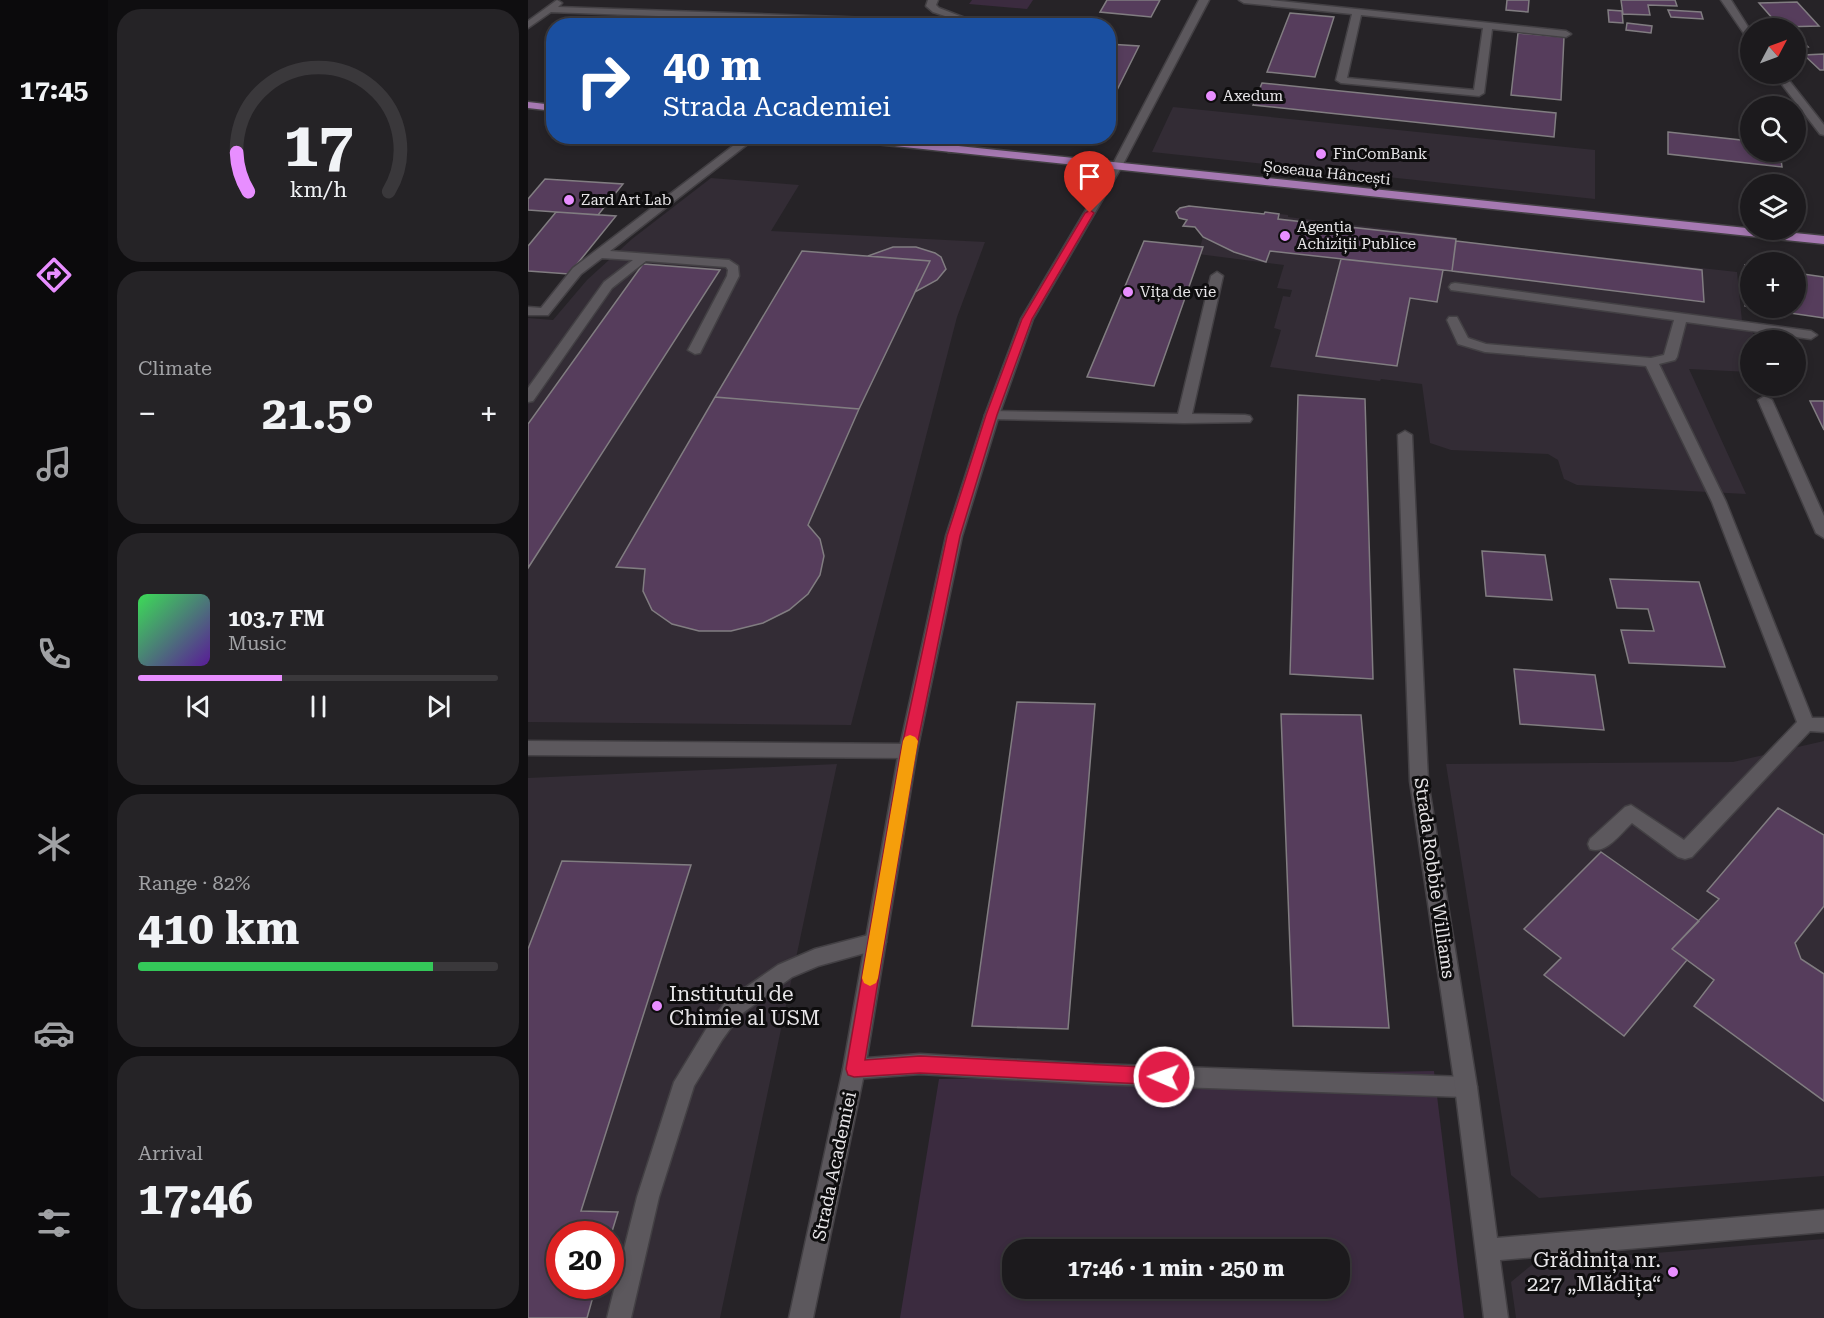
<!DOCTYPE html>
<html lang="en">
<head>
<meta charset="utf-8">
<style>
  :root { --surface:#1c1a1d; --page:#252326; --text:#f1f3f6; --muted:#a0a1a4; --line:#3a383b; --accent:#e88eff }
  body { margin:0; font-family:"Roboto Serif",serif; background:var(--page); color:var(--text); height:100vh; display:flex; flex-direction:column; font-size:22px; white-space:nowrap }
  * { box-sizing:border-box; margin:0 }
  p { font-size:20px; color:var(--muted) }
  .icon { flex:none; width:33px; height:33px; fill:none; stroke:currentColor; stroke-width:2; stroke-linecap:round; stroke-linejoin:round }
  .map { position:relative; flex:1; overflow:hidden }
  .details { display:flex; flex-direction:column; gap:9px; padding:9px; background:#0f0e10; width:420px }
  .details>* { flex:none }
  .hud { position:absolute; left:18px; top:18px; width:570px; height:126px; border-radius:24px; box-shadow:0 3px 9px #0003,0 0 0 2px var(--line); background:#1a4fa0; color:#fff; overflow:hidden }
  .needle { width:39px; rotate:49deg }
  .tools { position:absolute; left:1212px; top:18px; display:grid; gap:12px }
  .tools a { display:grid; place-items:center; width:66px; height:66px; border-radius:50%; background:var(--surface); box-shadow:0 3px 9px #0003,0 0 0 2px var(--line); font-size:30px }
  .speed { position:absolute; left:18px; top:1221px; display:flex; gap:12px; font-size:30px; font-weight:700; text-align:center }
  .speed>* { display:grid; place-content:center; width:78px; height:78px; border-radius:50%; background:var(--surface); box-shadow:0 3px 9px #0003,0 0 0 2px var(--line); line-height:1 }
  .speed .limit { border:9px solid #d22; background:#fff; color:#111 }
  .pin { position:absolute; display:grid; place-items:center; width:51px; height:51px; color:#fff; margin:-62px -26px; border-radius:50% 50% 50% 0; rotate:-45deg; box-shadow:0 0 6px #0007 }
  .pin .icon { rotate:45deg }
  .me { position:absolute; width:66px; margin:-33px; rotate:272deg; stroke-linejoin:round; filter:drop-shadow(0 0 4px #0008) }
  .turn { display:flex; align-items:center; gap:21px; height:126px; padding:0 18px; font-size:27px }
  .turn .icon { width:78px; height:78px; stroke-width:2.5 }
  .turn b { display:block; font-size:42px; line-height:51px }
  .big { font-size:45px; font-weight:700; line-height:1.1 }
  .details .tile { flex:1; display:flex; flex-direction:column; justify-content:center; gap:9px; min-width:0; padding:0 21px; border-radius:24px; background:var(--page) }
  .details .dial { align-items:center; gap:0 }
  .dial svg { height:156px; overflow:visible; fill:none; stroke:var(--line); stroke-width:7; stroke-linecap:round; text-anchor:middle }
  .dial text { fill:var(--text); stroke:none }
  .song { display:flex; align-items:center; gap:18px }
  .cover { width:72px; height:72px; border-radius:9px; background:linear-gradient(135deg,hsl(130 70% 55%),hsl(270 70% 35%)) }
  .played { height:6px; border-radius:3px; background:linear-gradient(90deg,var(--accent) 40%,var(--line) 40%) }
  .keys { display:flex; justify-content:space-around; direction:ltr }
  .heat { display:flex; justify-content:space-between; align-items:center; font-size:33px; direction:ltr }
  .charge { height:9px; border-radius:4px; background:linear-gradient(90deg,#34c759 82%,var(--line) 0) }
  .trip { position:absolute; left:474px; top:1239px; width:348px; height:60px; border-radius:24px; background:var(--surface); box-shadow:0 3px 9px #0003,0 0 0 2px var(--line); font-weight:700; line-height:60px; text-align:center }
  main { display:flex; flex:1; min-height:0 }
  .tab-bar { display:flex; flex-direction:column; width:108px; justify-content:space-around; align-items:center; background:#0b0a0c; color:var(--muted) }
  .tab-bar .icon { width:42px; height:42px }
  .tab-bar .on { color:var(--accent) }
  .tab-bar b { font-size:27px; color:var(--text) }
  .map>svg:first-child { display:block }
  .built { fill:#332c35; fill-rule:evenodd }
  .green { fill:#3b2b3f; fill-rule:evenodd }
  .building { fill:#563d5c; stroke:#817d81; stroke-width:1.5 }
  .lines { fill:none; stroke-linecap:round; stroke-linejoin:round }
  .service-casing { stroke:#434044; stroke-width:3 }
  .minor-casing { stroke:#434044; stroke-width:3 }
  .tertiary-casing { stroke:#434044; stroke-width:3 }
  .primary-casing { stroke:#434044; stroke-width:3 }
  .service { fill:#5c585d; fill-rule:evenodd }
  .minor { fill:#5c585d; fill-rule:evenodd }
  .tertiary { fill:#5c585d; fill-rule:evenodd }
  .primary { fill:#a679b2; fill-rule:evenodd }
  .route { fill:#e11d48; stroke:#92132f; stroke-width:1.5 }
  .slow { fill:#f59e0b }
  .poi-dot { fill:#e88eff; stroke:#0e0d0e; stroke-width:2 }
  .labels { text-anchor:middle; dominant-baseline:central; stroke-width:6; stroke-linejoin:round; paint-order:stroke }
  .far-poi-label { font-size:15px; fill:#e7e5e8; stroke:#0e0d0e; text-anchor:start }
  .far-street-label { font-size:15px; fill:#e7e5e8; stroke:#0e0d0e }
  .street-label { font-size:18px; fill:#e7e5e8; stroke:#0e0d0e }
  .near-poi-label { font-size:21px; fill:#e7e5e8; stroke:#0e0d0e; text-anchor:start }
</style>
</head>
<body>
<main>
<nav class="tab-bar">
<b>17:45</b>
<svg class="icon on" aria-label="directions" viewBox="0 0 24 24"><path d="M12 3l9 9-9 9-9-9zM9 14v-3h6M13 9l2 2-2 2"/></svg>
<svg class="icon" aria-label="music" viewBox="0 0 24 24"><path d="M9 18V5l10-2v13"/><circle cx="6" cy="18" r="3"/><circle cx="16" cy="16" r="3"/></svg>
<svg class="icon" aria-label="phone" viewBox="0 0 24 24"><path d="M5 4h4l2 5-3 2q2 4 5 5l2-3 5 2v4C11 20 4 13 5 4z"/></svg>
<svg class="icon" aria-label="climate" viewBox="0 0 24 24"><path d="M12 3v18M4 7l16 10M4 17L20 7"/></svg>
<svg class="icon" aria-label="car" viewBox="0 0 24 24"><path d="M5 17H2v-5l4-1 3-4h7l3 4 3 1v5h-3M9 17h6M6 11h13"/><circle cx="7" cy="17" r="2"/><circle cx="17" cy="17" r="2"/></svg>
<svg class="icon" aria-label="filters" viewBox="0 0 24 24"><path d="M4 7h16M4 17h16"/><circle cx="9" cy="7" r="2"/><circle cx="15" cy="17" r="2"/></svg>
</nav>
<section class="details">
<div class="tile dial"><svg viewBox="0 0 100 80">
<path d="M14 69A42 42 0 1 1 86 69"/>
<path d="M14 69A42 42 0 0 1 8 49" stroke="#e88eff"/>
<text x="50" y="56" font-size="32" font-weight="700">17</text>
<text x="50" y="72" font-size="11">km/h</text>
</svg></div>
<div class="tile"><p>Climate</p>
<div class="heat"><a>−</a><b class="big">21.5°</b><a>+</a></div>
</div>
<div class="tile">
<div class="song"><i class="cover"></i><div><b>103.7 FM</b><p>Music</p></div></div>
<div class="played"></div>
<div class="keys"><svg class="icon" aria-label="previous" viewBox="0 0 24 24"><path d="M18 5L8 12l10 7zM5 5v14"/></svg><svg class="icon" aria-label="pause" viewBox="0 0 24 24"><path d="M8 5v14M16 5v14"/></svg><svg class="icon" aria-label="next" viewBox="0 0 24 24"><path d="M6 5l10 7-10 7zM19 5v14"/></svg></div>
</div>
<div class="tile"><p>Range · 82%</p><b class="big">410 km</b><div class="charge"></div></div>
<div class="tile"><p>Arrival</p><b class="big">17:46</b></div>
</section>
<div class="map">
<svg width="1296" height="1318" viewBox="0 0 1296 1318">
  <rect width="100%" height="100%" fill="#262327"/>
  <path class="built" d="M645,107L1067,150V199L624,152Z
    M183,178L271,185L243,231L457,242L429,317L323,725L0,722V318L25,320L59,280L104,239Z
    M661,206L736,214L737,212L760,215V217L927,237L929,241L1209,272L1214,321L1231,340H1222V372L1161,369L1218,494L1049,485L1036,479L1030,460L1020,454L923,450L902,443L894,384L853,379L852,381L742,367L753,330L746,328L755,296L762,297L764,290L749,288L756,265L670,254L675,237L667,227L655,226L658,220L648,214L652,208Z
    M1296,741V1176L1011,1198L983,1175L918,764L1205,762Z
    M309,764L192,1318H0V778ZM32,1234H82V1286H32Z
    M1296,1239V1318H988L983,1282L1006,1263Z"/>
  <path class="green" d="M444,0H505L499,9L441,4Z
    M906,1071L936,1318H372L411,1079ZM484,1250H812V1288H484Z"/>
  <path class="building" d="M579,0H632L623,17L572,12Z
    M979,0H1001L1000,12L978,10Z
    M1093,0H1147L1149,6L1120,5L1122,15L1095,14Z
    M1269,2L1291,26L1252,27L1231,3Z
    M1080,10L1094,11L1095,23L1081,22Z
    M1140,10L1173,12L1175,19L1143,17Z
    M762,13L806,17L787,77L739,72Z
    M1099,23L1124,26L1123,33L1098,30Z
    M990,33L1036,37L1033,100L983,95Z
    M1268,37H1270L1280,47L1268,48Z
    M580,44L611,46L582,104H580Z
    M1296,54V70H1292L1276,55Z
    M734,83L1028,113L1026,137L725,105Z
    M1140,132L1222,141V152H1252L1254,167L1140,154Z
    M17,179L95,184L70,215L0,210V199Z
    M661,206L736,214L737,212L751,214L750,219L928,239L924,271L742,251L738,262L706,252L675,237L667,227L655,226L659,220L651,218L648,212L652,208Z
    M28,212L88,216L41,274L0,271V246Z
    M616,241L675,247L626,386L559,377Z
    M928,241L1174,270L1176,302L924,271Z
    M365,247H388L407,253L413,257L418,269L409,280L387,292L402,261L340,256Z
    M274,251L402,261L331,409L187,397Z
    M813,259L915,270L909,302L882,298L869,366L788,356Z
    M115,264L192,270L0,568V424Z
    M1217,265L1222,266V307L1217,306Z
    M1268,273L1296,277V318L1228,308H1268Z
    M770,395L837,399L845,679L762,674Z
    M187,397L331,409L280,525L292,539L296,556L292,575L280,594L261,610L235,623L203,631H171L144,624L124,610L115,591L117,569L88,567Z
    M1282,401H1296V430Z
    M954,551L1017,555L1024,600L958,596Z
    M1082,579L1171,582L1197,667L1101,663L1093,630L1126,631L1120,609L1089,608Z
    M986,669L1067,675L1076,730L992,724Z
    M489,702L567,704L540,1029L444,1026Z
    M753,714L833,715L861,1028L765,1026Z
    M1250,808L1296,835V906L1267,943L1273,959L1296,974V1101L1166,1006L1186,980L1144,949L1191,899L1179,891Z
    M1073,852L1171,921L1144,949L1159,960L1096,1036L1016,975L1033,958L996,929Z
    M34,861L163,865L53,1211L90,1212L82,1238V1234H32V1286H68L59,1318H0V949Z"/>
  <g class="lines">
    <g class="service-casing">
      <path id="service" d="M29,0L34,3L30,7L455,22L460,25L393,26L23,12L0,28V21Z
        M400,0H410L408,5L411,8L437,18L432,21L405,12L398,6Z
        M711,0H742L1038,31L1043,34L1038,37L964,29L956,93L951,96L813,83L808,80L824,14L716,3ZM833,15L955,28L946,90L819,78Z
        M218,136H230L82,251L201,260L210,266L211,276L172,353L167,354L160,350L199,276L200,270L198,267L118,261L84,288L5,401L0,402V388L76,282L105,260L74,258L53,274L20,315H0V307L13,308L45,268Z
        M426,136H437L428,152H420L419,150Z
        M689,272L695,276L664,414L717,415L722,416L724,419L722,422L656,423L464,419L457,415L464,411L650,414L683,276Z
        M927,283L1283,331L1289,335L1283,339L1158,322L1149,357L1147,360L1131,364L1198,502L1284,718H1296V732L1282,731L1164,857L1157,859L1150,857L1104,823C1093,833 1078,855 1062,849L1060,844L1062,839L1097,807L1103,805L1156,840L1269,722L1184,502L1118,366L957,352L930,344L919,320L921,317H929L940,338L958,344L1123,358L1136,355L1146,320L923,290L921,287L923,284Z
        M1237,396L1244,400L1296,516V538L1288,533L1230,400Z
        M0,741L380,744L386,746L389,751L386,756L380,758L0,755Z
        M348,933L355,936L358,942L355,948L290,966L264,977L212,1015L194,1040L166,1086L131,1197L103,1318H79L109,1197L146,1082L180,1026L198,1001L250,965L287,949Z
        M392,1054L566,1064L938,1077L946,1080L949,1087L946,1094L938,1097L566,1084L392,1074L326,1079L319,1076L315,1069L319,1062L326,1059Z"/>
    </g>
    <g class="minor-casing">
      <path id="minor" d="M671,0H681L594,166L589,169L585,168L584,166Z
        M1193,0H1203L1222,30V39L1219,38Z
        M1246,74H1256L1296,125V135L1292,134Z
        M877,431L884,435L900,781L949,1087L969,1238L1296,1210V1232L972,1260L980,1318H956L927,1087L882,781L870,435Z"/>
    </g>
    <g class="tertiary-casing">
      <path id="tertiary" d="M589,163L594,166L505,319L471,415L434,536L389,751L337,1069L285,1318H261L315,1069L371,751L418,536L457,415L493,319L584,166Z"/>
    </g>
    <g class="primary-casing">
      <path id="primary" d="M0,102L26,105V111L0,108Z
        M295,136H335L1296,236V244L300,139Z"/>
    </g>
    <use href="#service" class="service"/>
    <use href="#minor" class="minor"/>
    <use href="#tertiary" class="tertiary"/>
    <use href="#primary" class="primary"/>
  </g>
  <path class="route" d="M562,210L566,213L504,319L469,415L432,536L388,751L337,1060L392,1056L636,1068L642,1071L644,1077L642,1082L636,1085L392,1073L326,1077L320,1075L318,1069L373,751L419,536L458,415L494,319L557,213Z"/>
  <path class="slow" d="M382,735L387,737L390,741L350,978L348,983L342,986L336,983L334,978L375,741L377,737Z"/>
  <g class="poi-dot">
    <circle cx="683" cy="96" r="6"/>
    <circle cx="793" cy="154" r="6"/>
    <circle cx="41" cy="200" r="6"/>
    <circle cx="757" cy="236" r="6"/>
    <circle cx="600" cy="292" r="6"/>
    <circle cx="129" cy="1006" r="6"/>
    <circle cx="1145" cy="1272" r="6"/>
  </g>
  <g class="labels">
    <g class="far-poi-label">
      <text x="695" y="96">Axedum</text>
      <text x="805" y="154">FinComBank</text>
      <text x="53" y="200">Zard Art Lab</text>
      <text x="769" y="227">Agenția<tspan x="769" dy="17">Achiziții Publice</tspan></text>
      <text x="612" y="292">Vița de vie</text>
    </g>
    <g class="far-street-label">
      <text transform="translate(799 173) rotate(6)">Șoseaua Hâncești</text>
    </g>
    <g class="street-label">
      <text transform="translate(907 878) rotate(82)">Strada Robbie Williams</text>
      <text transform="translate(306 1166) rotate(-78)">Strada Academiei</text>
    </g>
    <g class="near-poi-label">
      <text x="141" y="994">Institutul de<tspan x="141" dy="24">Chimie al USM</tspan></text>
      <text x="1133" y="1260" text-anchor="end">Grădinița nr.<tspan x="1133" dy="24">227 „Mlădița“</tspan></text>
    </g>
  </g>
</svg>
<div class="tools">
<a><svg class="needle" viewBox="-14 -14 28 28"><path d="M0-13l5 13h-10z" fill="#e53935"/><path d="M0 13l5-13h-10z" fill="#a0a1a4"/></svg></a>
<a><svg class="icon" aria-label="search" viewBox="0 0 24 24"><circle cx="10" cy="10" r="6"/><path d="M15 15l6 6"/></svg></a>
<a><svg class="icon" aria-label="layers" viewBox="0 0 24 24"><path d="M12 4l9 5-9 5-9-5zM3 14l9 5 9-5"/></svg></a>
<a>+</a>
<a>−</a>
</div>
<div class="speed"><div class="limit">20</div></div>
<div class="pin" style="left:562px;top:213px;background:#d93025"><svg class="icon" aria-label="arrive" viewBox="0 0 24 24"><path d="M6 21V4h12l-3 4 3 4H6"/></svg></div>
<svg class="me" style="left:636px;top:1077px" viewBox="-20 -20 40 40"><circle r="17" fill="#e11d48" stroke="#fff" stroke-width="3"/><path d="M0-11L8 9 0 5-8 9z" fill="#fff"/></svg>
<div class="trip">17:46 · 1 min · 250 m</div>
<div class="hud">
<div class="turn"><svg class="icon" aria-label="right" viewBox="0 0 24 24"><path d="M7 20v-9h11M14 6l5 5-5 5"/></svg><div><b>40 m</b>Strada Academiei</div></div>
</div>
</div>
</main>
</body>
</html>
